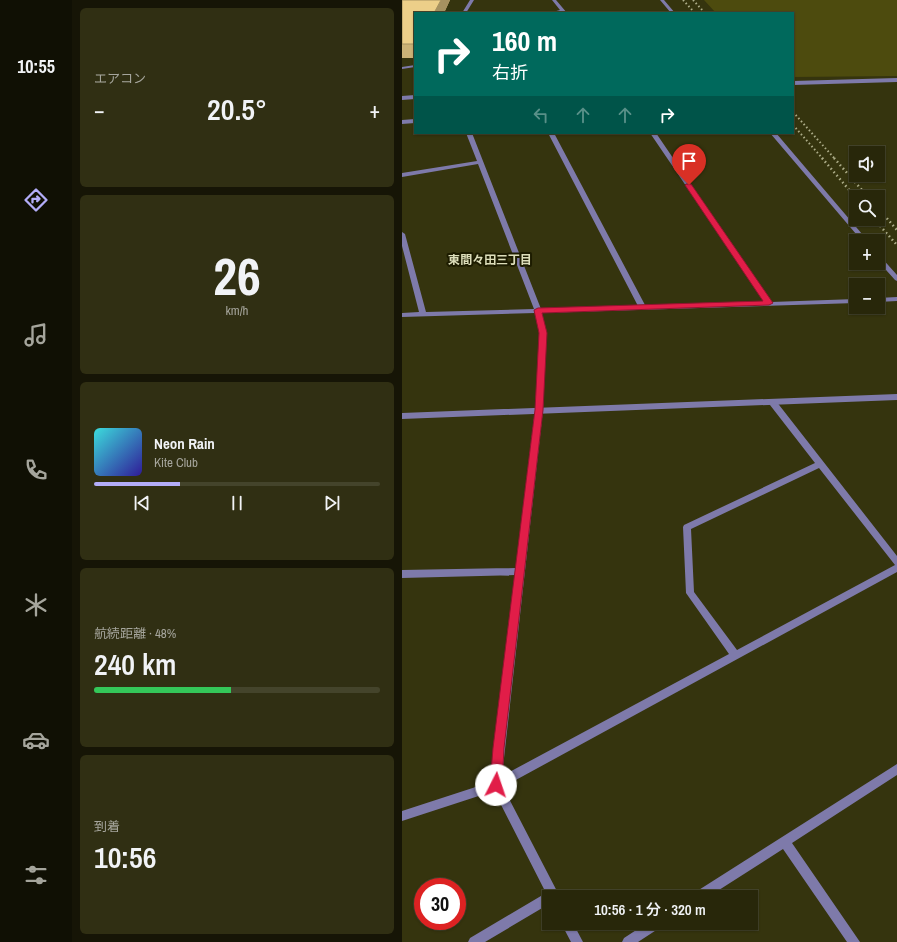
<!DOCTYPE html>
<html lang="ja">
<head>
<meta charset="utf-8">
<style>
  :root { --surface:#28270a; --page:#302f13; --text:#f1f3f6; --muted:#a5a59c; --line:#44442b; --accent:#b3adf9 }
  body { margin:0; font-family:"Archivo Narrow","Noto Sans JP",sans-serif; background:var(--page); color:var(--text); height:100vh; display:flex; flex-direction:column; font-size:15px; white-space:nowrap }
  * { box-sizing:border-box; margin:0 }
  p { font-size:13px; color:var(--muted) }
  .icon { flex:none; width:22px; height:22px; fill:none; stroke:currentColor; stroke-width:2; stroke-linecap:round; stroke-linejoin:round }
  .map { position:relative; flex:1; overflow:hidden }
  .sheet { display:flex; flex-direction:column; gap:8px; padding:8px; background:#161506; width:330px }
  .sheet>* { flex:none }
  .banner { position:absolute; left:12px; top:12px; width:380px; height:122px; border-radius:0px; box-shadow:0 1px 3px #0004,0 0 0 1px var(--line); background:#00695c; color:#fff; overflow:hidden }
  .fabs { position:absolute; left:447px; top:146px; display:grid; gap:8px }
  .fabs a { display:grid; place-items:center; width:36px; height:36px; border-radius:0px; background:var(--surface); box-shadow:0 1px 3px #0004,0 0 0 1px var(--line); font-size:20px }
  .speed { position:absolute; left:12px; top:878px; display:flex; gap:8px; font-size:20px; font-weight:700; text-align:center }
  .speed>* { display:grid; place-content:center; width:52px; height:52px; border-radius:50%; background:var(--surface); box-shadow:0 1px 3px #0004,0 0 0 1px var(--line); line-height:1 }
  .speed .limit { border:6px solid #d22; background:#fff; color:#111 }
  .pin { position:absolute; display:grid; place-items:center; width:34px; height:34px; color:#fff; margin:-41px -17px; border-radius:50% 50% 50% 0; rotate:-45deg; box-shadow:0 0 4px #0007 }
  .pin .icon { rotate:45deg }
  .me { position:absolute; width:44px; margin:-22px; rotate:4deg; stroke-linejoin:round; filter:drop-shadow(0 0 3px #0008) }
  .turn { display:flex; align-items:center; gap:14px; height:84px; padding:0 12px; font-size:18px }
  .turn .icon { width:52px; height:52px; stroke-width:2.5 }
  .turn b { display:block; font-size:28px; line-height:34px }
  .lanes { display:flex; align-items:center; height:38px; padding:0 12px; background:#0003; justify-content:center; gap:20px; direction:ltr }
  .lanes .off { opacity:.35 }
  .big { font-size:30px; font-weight:600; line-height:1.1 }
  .sheet .tile { flex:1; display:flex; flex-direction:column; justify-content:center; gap:6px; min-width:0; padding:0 14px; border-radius:6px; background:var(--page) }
  .sheet .dial { align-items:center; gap:0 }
  .dial b { font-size:52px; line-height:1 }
  .song { display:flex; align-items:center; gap:12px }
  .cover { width:48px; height:48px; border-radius:6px; background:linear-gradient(135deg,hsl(180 70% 55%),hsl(250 70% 35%)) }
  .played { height:4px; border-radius:2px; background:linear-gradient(90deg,var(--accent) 30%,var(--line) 30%) }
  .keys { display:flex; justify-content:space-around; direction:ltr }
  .heat { display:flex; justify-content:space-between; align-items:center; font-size:22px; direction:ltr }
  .charge { height:6px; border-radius:3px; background:linear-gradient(90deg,#34c759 48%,var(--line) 0) }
  .trip { position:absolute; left:140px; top:890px; width:216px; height:40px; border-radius:0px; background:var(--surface); box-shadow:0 1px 3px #0004,0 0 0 1px var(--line); font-weight:600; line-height:40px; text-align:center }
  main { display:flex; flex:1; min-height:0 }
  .tab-bar { display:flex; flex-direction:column; width:72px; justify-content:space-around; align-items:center; background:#101004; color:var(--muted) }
  .tab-bar .icon { width:28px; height:28px }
  .tab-bar .on { color:var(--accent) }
  .tab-bar b { font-size:18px; color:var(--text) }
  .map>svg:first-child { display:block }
  .green { fill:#4d4b0e }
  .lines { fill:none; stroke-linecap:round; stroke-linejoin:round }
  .service { fill:#7e7aaa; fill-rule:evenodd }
  .minor { fill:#7e7aaa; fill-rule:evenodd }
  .tertiary { fill:#7e7aaa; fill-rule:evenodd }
  .rail-far1 { stroke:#adad89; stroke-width:2; stroke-dasharray:1.5 2.5; stroke-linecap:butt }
  .rail { stroke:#adad89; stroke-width:2.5; stroke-dasharray:1.5 3; stroke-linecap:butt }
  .wall { fill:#cbb276 }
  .shaded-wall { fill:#a59160 }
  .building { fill:#eccf89; stroke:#a59160 }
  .route { fill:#e11d48; stroke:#92132f }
  .labels { text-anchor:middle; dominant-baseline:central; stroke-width:4; stroke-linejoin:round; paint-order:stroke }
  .neighbourhood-label { font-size:12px; font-weight:bold; fill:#dddeba; stroke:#1d1c00 }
</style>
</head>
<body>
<main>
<nav class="tab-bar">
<b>10:55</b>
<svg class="icon on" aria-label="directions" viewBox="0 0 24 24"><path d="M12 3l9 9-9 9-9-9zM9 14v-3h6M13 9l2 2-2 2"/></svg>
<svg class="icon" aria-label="music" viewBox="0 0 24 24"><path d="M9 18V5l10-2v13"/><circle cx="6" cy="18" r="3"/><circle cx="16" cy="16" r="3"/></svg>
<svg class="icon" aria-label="phone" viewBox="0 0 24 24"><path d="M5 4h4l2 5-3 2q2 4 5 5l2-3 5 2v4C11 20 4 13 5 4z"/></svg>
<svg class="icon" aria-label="climate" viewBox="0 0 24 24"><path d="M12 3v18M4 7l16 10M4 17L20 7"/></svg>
<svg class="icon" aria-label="car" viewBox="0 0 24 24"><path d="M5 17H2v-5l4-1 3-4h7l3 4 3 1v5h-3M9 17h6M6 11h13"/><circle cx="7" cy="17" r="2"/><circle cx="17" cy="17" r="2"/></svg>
<svg class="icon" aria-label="filters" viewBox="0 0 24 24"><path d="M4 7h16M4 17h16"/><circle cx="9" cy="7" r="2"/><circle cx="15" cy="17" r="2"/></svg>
</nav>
<section class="sheet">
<div class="tile"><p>エアコン</p>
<div class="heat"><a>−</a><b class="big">20.5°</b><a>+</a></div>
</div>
<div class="tile dial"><b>26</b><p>km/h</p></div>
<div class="tile">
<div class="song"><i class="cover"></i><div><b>Neon Rain</b><p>Kite Club</p></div></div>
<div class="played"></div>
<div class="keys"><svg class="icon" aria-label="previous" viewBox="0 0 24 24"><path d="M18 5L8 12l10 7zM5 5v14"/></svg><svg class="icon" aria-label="pause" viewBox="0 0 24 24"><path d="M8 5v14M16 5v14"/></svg><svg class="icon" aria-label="next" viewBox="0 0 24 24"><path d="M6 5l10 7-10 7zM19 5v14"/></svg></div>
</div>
<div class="tile"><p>航続距離 · 48%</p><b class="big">240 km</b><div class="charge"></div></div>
<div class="tile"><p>到着</p><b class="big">10:56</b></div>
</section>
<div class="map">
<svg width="495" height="942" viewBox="0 0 495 942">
  <rect width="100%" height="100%" fill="#35340e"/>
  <path class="green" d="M302,0H495V76L391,77V13H314Z"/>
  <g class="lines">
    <path class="service" d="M13,95V99L0,100V96Z"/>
    <path class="minor" d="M68,0H72L64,13H60Z
      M150,0H154L165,13H147L158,10Z
      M13,65V67L0,69V67Z
      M495,78V82L391,85V81Z
      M13,119V123L0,124V120Z
      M64,133H70L139,309L236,306L146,133H152L243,305L363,302L248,133H254L369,302L454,299V303L140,313L144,333L141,410L100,776L327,654L284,593L281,527L282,525L413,463L368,405L367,403L368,401H374L495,556V572L101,787L158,897H147V904L83,942H66L68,938L144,893L92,791L0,821V811L89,782L92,748L113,575L0,578V570L114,568L133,410L138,333L133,313L0,317V313L17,312L0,246V232L3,234L24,312L132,309L76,164L0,177V173L75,161ZM417,468L493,565L335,650L292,592L289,529Z
      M495,297V301L476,302V298Z
      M495,764V775L390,843L458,942H445L381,849L306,897H290L292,893Z
      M159,923H171L181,942H169Z
      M245,923H261L259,927L236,942H220L222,938Z"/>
    <path class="tertiary" d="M258,0H262L273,13H269Z
      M368,133H374L466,241H460Z
      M476,255L478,256L495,275V281L493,280L476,261Z
      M495,394V400L0,419V413Z"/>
    <path class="rail-far1" d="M281,0L293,13
      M291,0L303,13
      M391,112L433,159
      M391,125L421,159"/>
    <path class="rail" d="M420,158L454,198
      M432,158L466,197
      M476,208L495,230
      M472,219L495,245"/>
  </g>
  <path class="wall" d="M0,0H48L42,13H13V58H0Z"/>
  <path class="shaded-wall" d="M39,0H48L42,13H32Z"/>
  <path class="building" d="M0,0H39L32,13H13V44H0Z"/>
  <path class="route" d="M284,184H289L371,303L367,305L140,313L145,333L141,410L102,748L100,785L98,789L94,791L90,789L88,785L91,748L133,410L137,333L132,310L136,308L361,301L283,185Z"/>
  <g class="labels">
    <g class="neighbourhood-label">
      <text x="88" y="260">東間々田三丁目</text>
    </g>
  </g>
</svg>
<div class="fabs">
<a><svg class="icon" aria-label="sound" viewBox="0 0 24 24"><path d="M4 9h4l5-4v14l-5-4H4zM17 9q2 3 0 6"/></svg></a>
<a><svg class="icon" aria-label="search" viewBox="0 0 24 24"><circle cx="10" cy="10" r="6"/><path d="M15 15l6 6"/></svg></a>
<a>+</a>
<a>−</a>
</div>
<div class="speed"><div class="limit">30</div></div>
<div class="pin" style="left:287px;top:185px;background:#d93025"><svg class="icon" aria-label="arrive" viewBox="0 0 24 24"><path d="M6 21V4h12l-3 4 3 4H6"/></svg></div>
<svg class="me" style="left:94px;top:785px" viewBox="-20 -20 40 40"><circle r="19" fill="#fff"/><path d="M0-13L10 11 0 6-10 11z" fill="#e11d48"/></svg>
<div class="trip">10:56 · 1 分 · 320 m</div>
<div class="banner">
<div class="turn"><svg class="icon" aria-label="right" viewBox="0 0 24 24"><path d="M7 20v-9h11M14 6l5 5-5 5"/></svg><div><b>160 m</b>右折</div></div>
<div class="lanes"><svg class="icon off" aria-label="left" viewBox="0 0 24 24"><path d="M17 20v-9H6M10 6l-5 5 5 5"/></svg><svg class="icon off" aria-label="ahead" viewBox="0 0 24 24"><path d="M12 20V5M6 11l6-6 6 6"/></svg><svg class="icon off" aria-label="ahead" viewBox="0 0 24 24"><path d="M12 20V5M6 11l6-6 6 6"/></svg><svg class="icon" aria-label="right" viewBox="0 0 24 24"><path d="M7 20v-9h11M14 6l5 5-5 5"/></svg></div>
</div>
</div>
</main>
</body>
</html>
